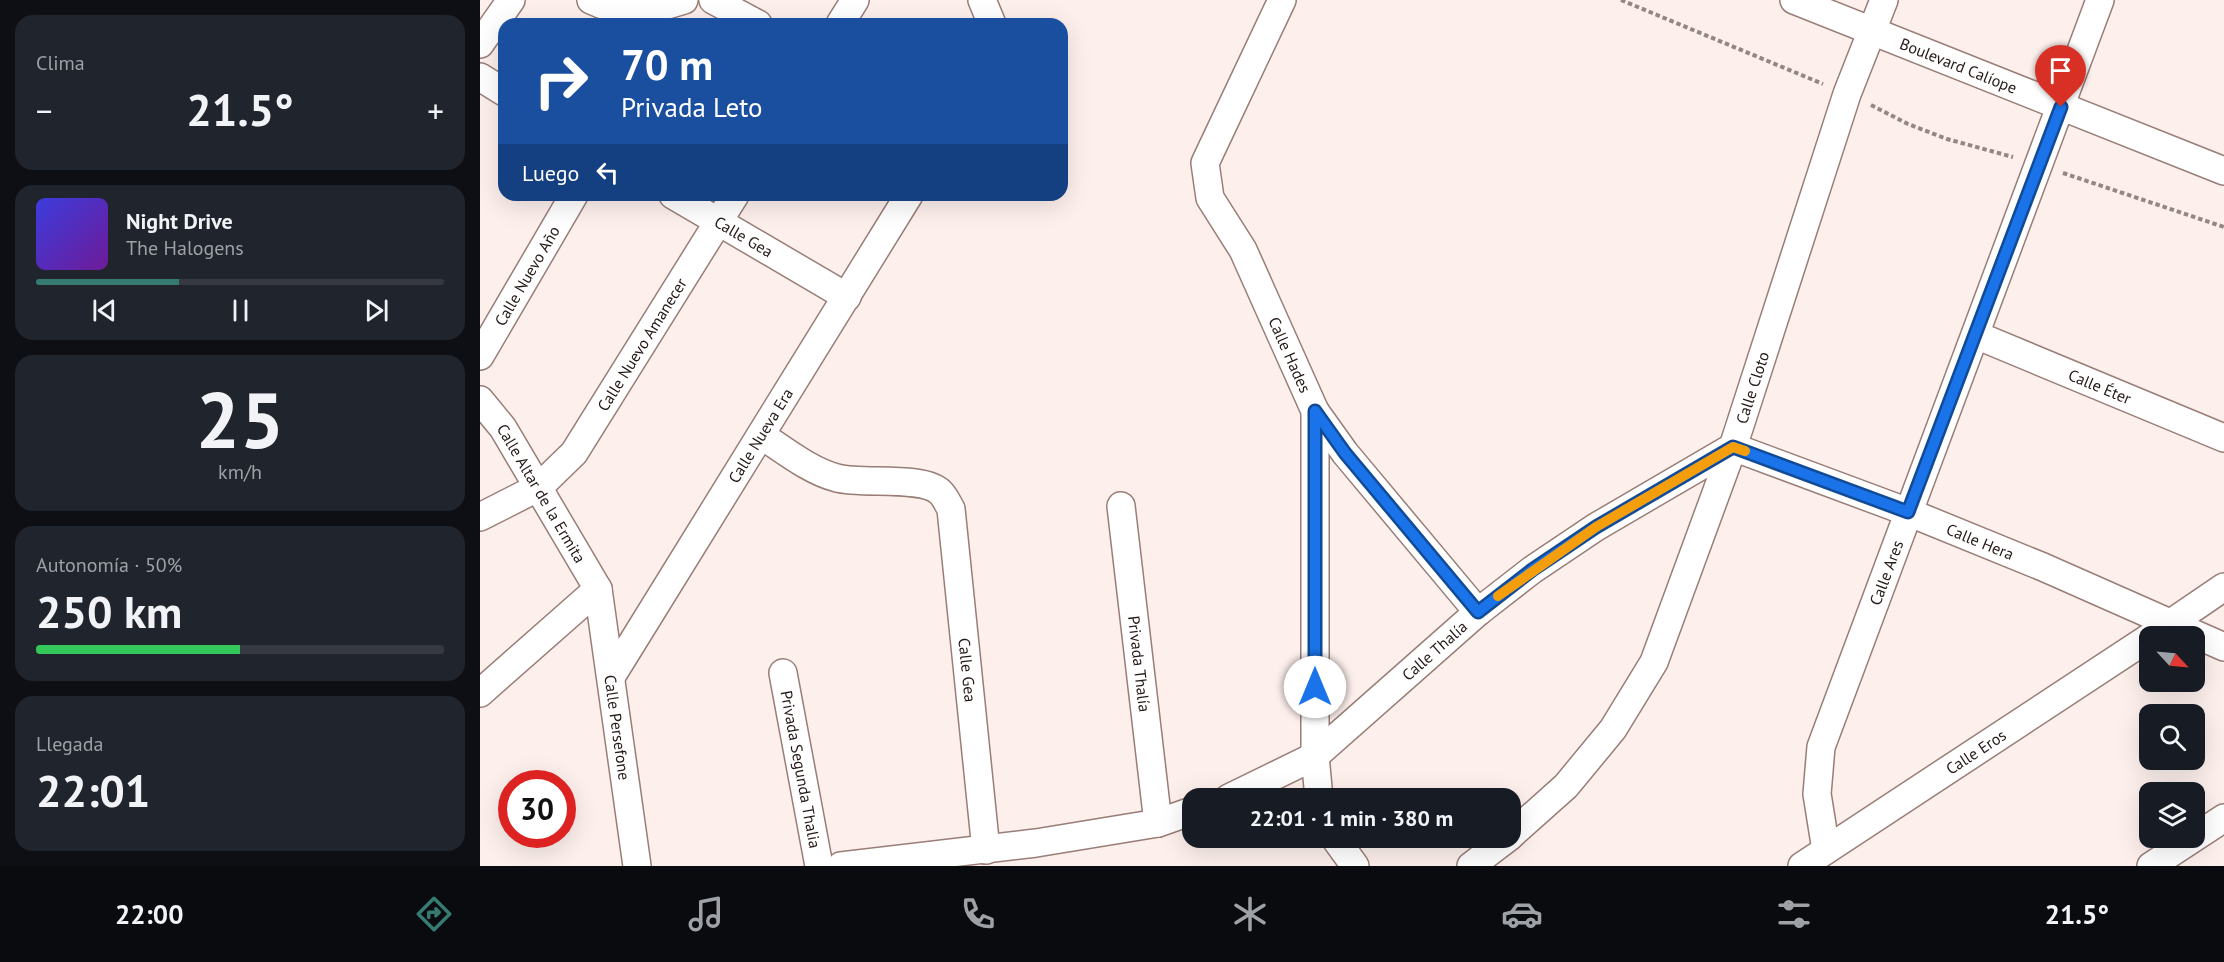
<!DOCTYPE html>
<html lang="es">
<head>
<meta charset="utf-8">
<style>
  :root { --surface:#171b24; --page:#20242c; --text:#f1f3f6; --muted:#9ea1a6; --line:#363941; --accent:#357b72 }
  body { margin:0; font-family:"PT Sans",sans-serif; background:var(--page); color:var(--text); height:100vh; display:flex; flex-direction:column; font-size:22px; white-space:nowrap }
  * { box-sizing:border-box; margin:0 }
  p { font-size:20px; color:var(--muted) }
  .icon { flex:none; width:33px; height:33px; fill:none; stroke:currentColor; stroke-width:2; stroke-linecap:round; stroke-linejoin:round }
  .map { position:relative; flex:1; overflow:hidden }
  .panel { display:flex; flex-direction:column; gap:15px; padding:15px; background:#0d0f14; width:480px }
  .panel>* { flex:none }
  .guide { position:absolute; left:18px; top:18px; width:570px; height:183px; border-radius:18px; box-shadow:0 6px 24px #0002; background:#1a4fa0; color:#fff; overflow:hidden }
  .needle { width:39px; rotate:116deg }
  .controls { position:absolute; left:1659px; top:626px; display:grid; gap:12px }
  .controls a { display:grid; place-items:center; width:66px; height:66px; border-radius:12px; background:var(--surface); box-shadow:0 6px 24px #0002; font-size:30px }
  .speed { position:absolute; left:18px; top:770px; display:flex; gap:12px; font-size:30px; font-weight:700; text-align:center }
  .speed>* { display:grid; place-content:center; width:78px; height:78px; border-radius:50%; background:var(--surface); box-shadow:0 6px 24px #0002; line-height:1 }
  .speed .limit { border:9px solid #d22; background:#fff; color:#111 }
  .pin { position:absolute; display:grid; place-items:center; width:51px; height:51px; color:#fff; margin:-62px -26px; border-radius:50% 50% 50% 0; rotate:-45deg; box-shadow:0 0 6px #0007 }
  .pin .icon { rotate:45deg }
  .me { position:absolute; width:66px; margin:-33px; rotate:0deg; stroke-linejoin:round; filter:drop-shadow(0 0 4px #0008) }
  .turn { display:flex; align-items:center; gap:21px; height:126px; padding:0 24px; font-size:27px }
  .turn .icon { width:78px; height:78px; stroke-width:2.5 }
  .turn b { display:block; font-size:42px; line-height:51px }
  .then { display:flex; align-items:center; height:57px; padding:0 24px; background:#0003; gap:12px; font-size:22px }
  .big { font-size:45px; font-weight:700; line-height:1.1 }
  .panel .card { flex:1; display:flex; flex-direction:column; justify-content:center; gap:9px; min-width:0; padding:0 21px; border-radius:18px; background:var(--page) }
  .panel .dial { align-items:center; gap:0 }
  .dial b { font-size:78px; line-height:1 }
  .song { display:flex; align-items:center; gap:18px }
  .cover { width:72px; height:72px; border-radius:9px; background:linear-gradient(135deg,hsl(240 70% 55%),hsl(280 70% 35%)) }
  .played { height:6px; border-radius:3px; background:linear-gradient(90deg,var(--accent) 35%,var(--line) 35%) }
  .keys { display:flex; justify-content:space-around; direction:ltr }
  .heat { display:flex; justify-content:space-between; align-items:center; font-size:33px; direction:ltr }
  .charge { height:9px; border-radius:4px; background:linear-gradient(90deg,#34c759 50%,var(--line) 0) }
  .trip { position:absolute; left:702px; top:788px; width:339px; height:60px; border-radius:18px; background:var(--surface); box-shadow:0 6px 24px #0002; font-weight:700; line-height:60px; text-align:center }
  .tabs { display:flex; height:96px; justify-content:space-around; align-items:center; background:#090b0e; color:var(--muted) }
  .tabs .icon { width:42px; height:42px }
  .tabs .current { color:var(--accent) }
  .tabs b { font-size:27px; color:var(--text) }
  main { display:flex; flex:1; min-height:0 }
  .map>svg:first-child { display:block }
  .lines { fill:none; stroke-linecap:round; stroke-linejoin:round }
  .street-casing { stroke:#997d77; stroke-width:30 }
  .path { stroke:#938785; stroke-width:4; stroke-dasharray:4.5 3; stroke-linecap:butt }
  .street { stroke:#fff; stroke-width:27 }
  .route-casing { stroke:#114b97; stroke-width:15 }
  .route { stroke:#1a73e8; stroke-width:10 }
  .slow { stroke:#f59e0b; stroke-width:10 }
  .labels { text-anchor:middle; dominant-baseline:central; stroke-width:5; stroke-linejoin:round; paint-order:stroke }
  .street-label { font-size:16px; fill:#241917; stroke:#fff }
</style>
</head>
<body>
<main>
<section class="panel">
<div class="card"><p>Clima</p>
<div class="heat"><a>−</a><b class="big">21.5°</b><a>+</a></div>
</div>
<div class="card">
<div class="song"><i class="cover"></i><div><b>Night Drive</b><p>The Halogens</p></div></div>
<div class="played"></div>
<div class="keys"><svg class="icon" aria-label="previous" viewBox="0 0 24 24"><path d="M18 5L8 12l10 7zM5 5v14"/></svg><svg class="icon" aria-label="pause" viewBox="0 0 24 24"><path d="M8 5v14M16 5v14"/></svg><svg class="icon" aria-label="next" viewBox="0 0 24 24"><path d="M6 5l10 7-10 7zM19 5v14"/></svg></div>
</div>
<div class="card dial"><b>25</b><p>km/h</p></div>
<div class="card"><p>Autonomía · 50%</p><b class="big">250 km</b><div class="charge"></div></div>
<div class="card"><p>Llegada</p><b class="big">22:01</b></div>
</section>
<div class="map">
<svg width="1744" height="866" viewBox="0 0 1744 866">
  <rect width="100%" height="100%" fill="#fcefec"/>
  <g class="lines">
    <g class="street-casing">
      <g id="street">
        <path d="M111,0C146,17 169,11 204,0"/>
        <path d="M233,0L278,24"/>
        <path d="M502,0L512,24"/>
        <path id="s1" d="M802,0L725,163L730,198L763,250L835,411V756L839,798"/>
        <path id="s2" d="M1314,0L1744,171"/>
        <path d="M360,24L375,0"/>
        <path d="M0,44L31,0"/>
        <path d="M0,77L24,92"/>
        <path id="s3" d="M193,195L367,297"/>
        <path id="s4" d="M1496,335L1744,438"/>
        <path id="s5" d="M0,356L94,195"/>
        <path id="s6" d="M0,400L23,428L118,589L157,866"/>
        <path d="M835,411L865,453L998,612"/>
        <path id="s7" d="M281,435C304,450 330,471 357,478C383,485 444,475 461,493C465,497 468,504 471,509L506,850"/>
        <path id="s8" d="M641,506L678,823"/>
        <path id="s9" d="M0,517L59,487L94,453L255,195"/>
        <path d="M1678,632L1744,587"/>
        <path id="s10" d="M303,673L339,866"/>
        <path id="s11" d="M131,677L429,195"/>
        <path d="M0,693L118,589"/>
        <path id="s12" d="M749,798L835,756L998,612L1052,570L1116,527L1253,447L1428,512L1563,567L1744,647"/>
        <path id="s13" d="M1030,836L1086,786L1133,729L1174,662L1253,447L1367,94L1404,0"/>
        <path d="M854,837L875,866"/>
        <path id="s14" d="M1346,850L1337,794L1341,747L1620,0"/>
        <path d="M361,866L556,843L678,823L712,811"/>
        <path d="M991,866L1029,837"/>
        <path id="s15" d="M1322,866L1670,637"/>
        <path d="M1671,866L1744,818"/>
      </g>
    </g>
    <path class="path" d="M1141,0L1343,84
      M1391,105L1428,124L1467,139L1533,157
      M1583,173L1744,227"/>
    <use href="#street" class="street"/>
  </g>
  <g class="lines">
    <g class="route-casing">
      <path id="route" d="M835,687V411L865,453L998,612L1052,570L1116,527L1253,447L1428,512L1581,107"/>
    </g>
    <use href="#route" class="route"/>
    <path class="slow" d="M1018,596L1116,527L1253,447L1265,451"/>
  </g>
  <g class="labels">
    <g class="street-label">
      <text stroke="none"><textPath href="#s2" startOffset="177">Boulevard Calíope</textPath></text>
      <text stroke="none"><textPath href="#s3" startOffset="82">Calle Gea</textPath></text>
      <text stroke="none"><textPath href="#s5" startOffset="93">Calle Nuevo Año</textPath></text>
      <text stroke="none"><textPath href="#s9" startOffset="243">Calle Nuevo Amanecer</textPath></text>
      <text stroke="none"><textPath href="#s1" startOffset="392">Calle Hades</textPath></text>
      <text stroke="none"><textPath href="#s4" startOffset="134">Calle Éter</textPath></text>
      <text stroke="none"><textPath href="#s13" startOffset="519">Calle Cloto</textPath></text>
      <text stroke="none"><textPath href="#s11" startOffset="284">Calle Nueva Era</textPath></text>
      <text stroke="none"><textPath href="#s6" startOffset="112">Calle Altar de la Ermita</textPath></text>
      <text stroke="none"><textPath href="#s12" startOffset="882">Calle Hera</textPath></text>
      <text stroke="none"><textPath href="#s14" startOffset="290">Calle Ares</textPath></text>
      <text stroke="none"><textPath href="#s12" startOffset="255">Calle Thalía</textPath></text>
      <text stroke="none"><textPath href="#s8" startOffset="159">Privada Thalía</textPath></text>
      <text stroke="none"><textPath href="#s7" startOffset="375">Calle Gea</textPath></text>
      <text stroke="none"><textPath href="#s6" startOffset="363">Calle Persefone</textPath></text>
      <text stroke="none"><textPath href="#s15" startOffset="208">Calle Eros</textPath></text>
      <text stroke="none"><textPath href="#s10" startOffset="98">Privada Segunda Thalia</textPath></text>
    </g>
  </g>
</svg>
<div class="controls">
<a><svg class="needle" viewBox="-14 -14 28 28"><path d="M0-13l5 13h-10z" fill="#e53935"/><path d="M0 13l5-13h-10z" fill="#9ea1a6"/></svg></a>
<a><svg class="icon" aria-label="search" viewBox="0 0 24 24"><circle cx="10" cy="10" r="6"/><path d="M15 15l6 6"/></svg></a>
<a><svg class="icon" aria-label="layers" viewBox="0 0 24 24"><path d="M12 4l9 5-9 5-9-5zM3 14l9 5 9-5"/></svg></a>
</div>
<div class="speed"><div class="limit">30</div></div>
<div class="pin" style="left:1581px;top:107px;background:#d93025"><svg class="icon" aria-label="arrive" viewBox="0 0 24 24"><path d="M6 21V4h12l-3 4 3 4H6"/></svg></div>
<svg class="me" style="left:835px;top:687px" viewBox="-20 -20 40 40"><circle r="19" fill="#fff"/><path d="M0-13L10 11 0 6-10 11z" fill="#1a73e8"/></svg>
<div class="trip">22:01 · 1 min · 380 m</div>
<div class="guide">
<div class="turn"><svg class="icon" aria-label="right" viewBox="0 0 24 24"><path d="M7 20v-9h11M14 6l5 5-5 5"/></svg><div><b>70 m</b>Privada Leto</div></div>
<div class="then">Luego<svg class="icon" aria-label="left" viewBox="0 0 24 24"><path d="M17 20v-9H6M10 6l-5 5 5 5"/></svg></div>
</div>
</div>
</main>
<nav class="tabs">
<b>22:00</b>
<svg class="icon current" aria-label="directions" viewBox="0 0 24 24"><path d="M12 3l9 9-9 9-9-9zM9 14v-3h6M13 9l2 2-2 2"/></svg>
<svg class="icon" aria-label="music" viewBox="0 0 24 24"><path d="M9 18V5l10-2v13"/><circle cx="6" cy="18" r="3"/><circle cx="16" cy="16" r="3"/></svg>
<svg class="icon" aria-label="phone" viewBox="0 0 24 24"><path d="M5 4h4l2 5-3 2q2 4 5 5l2-3 5 2v4C11 20 4 13 5 4z"/></svg>
<svg class="icon" aria-label="climate" viewBox="0 0 24 24"><path d="M12 3v18M4 7l16 10M4 17L20 7"/></svg>
<svg class="icon" aria-label="car" viewBox="0 0 24 24"><path d="M5 17H2v-5l4-1 3-4h7l3 4 3 1v5h-3M9 17h6M6 11h13"/><circle cx="7" cy="17" r="2"/><circle cx="17" cy="17" r="2"/></svg>
<svg class="icon" aria-label="filters" viewBox="0 0 24 24"><path d="M4 7h16M4 17h16"/><circle cx="9" cy="7" r="2"/><circle cx="15" cy="17" r="2"/></svg>
<b>21.5°</b>
</nav>
</body>
</html>
